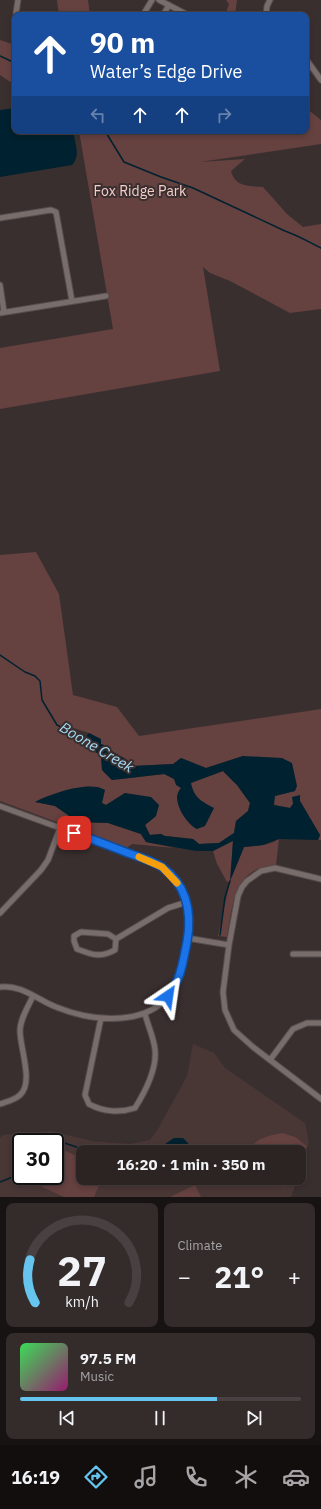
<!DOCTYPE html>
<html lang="en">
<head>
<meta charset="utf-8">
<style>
  :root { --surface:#2c2323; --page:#342b2b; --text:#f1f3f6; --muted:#a6a4a6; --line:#484041; --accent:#65c5ee }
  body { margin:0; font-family:"IBM Plex Sans",sans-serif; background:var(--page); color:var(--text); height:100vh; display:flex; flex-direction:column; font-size:15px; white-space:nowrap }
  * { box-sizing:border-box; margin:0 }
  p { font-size:13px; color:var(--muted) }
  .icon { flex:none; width:22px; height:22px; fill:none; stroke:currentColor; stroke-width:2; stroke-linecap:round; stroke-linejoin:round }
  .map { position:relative; height:1197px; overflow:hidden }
  .panel { display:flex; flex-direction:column; gap:6px; padding:6px; background:#181313; flex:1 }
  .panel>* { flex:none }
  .banner { position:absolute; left:12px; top:12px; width:297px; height:122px; border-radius:8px; box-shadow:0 2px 6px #0003,0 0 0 1px var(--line); background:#1a4fa0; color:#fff; overflow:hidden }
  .speed { position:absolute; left:12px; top:1133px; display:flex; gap:8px; font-size:20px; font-weight:700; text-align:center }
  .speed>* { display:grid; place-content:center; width:52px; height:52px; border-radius:50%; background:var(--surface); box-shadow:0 2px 6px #0003,0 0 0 1px var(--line); line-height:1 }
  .speed .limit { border:2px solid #111; border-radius:6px; background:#fff; color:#111 }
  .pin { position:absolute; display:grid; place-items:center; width:34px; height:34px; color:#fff; margin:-17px; border-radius:8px; box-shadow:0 2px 6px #0006 }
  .me { position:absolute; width:44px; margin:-22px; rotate:32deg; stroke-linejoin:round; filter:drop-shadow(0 0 3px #0008) }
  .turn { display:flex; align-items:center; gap:14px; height:84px; padding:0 12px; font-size:18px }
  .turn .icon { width:52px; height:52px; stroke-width:2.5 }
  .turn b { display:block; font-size:28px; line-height:34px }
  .lanes { display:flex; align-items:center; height:38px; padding:0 12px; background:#0003; justify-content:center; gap:20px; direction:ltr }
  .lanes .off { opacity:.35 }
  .big { font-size:30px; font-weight:700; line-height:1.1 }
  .panel .card { flex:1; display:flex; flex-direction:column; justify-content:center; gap:6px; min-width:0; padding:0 14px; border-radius:8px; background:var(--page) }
  .panel .dial { align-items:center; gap:0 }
  .dial svg { height:104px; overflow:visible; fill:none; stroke:var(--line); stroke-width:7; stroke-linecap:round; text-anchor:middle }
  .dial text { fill:var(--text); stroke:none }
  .song { display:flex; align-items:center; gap:12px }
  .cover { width:48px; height:48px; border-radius:6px; background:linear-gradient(135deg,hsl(130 70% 55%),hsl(320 70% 35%)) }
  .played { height:4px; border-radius:2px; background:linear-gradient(90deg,var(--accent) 70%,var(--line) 70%) }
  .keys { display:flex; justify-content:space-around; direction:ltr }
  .heat { display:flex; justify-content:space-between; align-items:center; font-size:22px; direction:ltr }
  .panel .tiles { flex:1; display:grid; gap:6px; grid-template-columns:1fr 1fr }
  .card:last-child { grid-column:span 2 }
  .trip { position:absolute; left:76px; top:1145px; width:230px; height:40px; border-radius:8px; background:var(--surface); box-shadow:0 2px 6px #0003,0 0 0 1px var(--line); font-weight:700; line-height:40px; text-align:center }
  .dock { display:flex; height:64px; justify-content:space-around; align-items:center; background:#120e0e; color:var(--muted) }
  .dock .icon { width:28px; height:28px }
  .dock .current { color:var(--accent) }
  .dock b { font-size:18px; color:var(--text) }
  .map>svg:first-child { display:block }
  .built { fill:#493736; fill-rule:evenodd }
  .green { fill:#654140 }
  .water { fill:#00212f }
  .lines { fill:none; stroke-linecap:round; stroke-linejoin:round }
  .stream { stroke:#00212f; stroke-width:1.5 }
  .minor-casing { stroke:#564d4d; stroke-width:7 }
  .minor { stroke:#796d6c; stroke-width:5 }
  .route-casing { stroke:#114b97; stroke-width:10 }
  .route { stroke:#1a73e8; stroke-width:7 }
  .slow { stroke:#f59e0b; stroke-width:7 }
  .labels { text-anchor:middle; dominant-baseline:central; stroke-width:4; stroke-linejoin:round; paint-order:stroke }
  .park-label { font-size:14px; fill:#f4cecb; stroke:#3a2f2f }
  .water-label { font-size:15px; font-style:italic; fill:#a6dcf6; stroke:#3a2f2f }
</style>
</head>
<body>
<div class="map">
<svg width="321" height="1197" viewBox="0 0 321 1197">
  <rect width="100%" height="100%" fill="#3a2f2f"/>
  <path class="built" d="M193,1044L214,1053L225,1068L305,1123L309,1142L299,1174V1152H83V1178H298L291,1197H0V1138L3,1135L51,1131L92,1141L130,1144L150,1140L158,1129L187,1076ZM21,1142H55V1176H21Z"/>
  <path class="green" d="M57,0H88L90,15H59Z
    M226,0H237L235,15H225L229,4Z
    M0,40L15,45V85L0,75Z
    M306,108L321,120V144L200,162L245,159L231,171C235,187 249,186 263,187L287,214L303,227L321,224V309L290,313L230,281L210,273L203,267L220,371L0,409V348L113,329L79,131H306Z
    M36,552L59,594L73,695L117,707L139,736L321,709V840H318L320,835L300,801L293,804L290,808L274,805V796L295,791L243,756L206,768L181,758L174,764L133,766C126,757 123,758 115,753C109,750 107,746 101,744L100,739L89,733L67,726L83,741L85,747L101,755L102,770L112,780L165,774L174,779L181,788L214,808C201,800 195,799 190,783L223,771L237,785L250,803L248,811L236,821L234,833L219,843L199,844L193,839L165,836L161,834L150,835L145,825L156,816L125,793L106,805L102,803L36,802L55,806L78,822L108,823L141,834L146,842L174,848L132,844L127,848L0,801V555Z
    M279,839L276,865C271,866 265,866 260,868C232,879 232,912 227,937L218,936L230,881L227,882L217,864L213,851L233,840L231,879L244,847C257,846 268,846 279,839Z
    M282,1133L295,1137L307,1146L299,1160V1152H248C255,1138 268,1136 282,1133Z
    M55,1146L83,1159V1178H102L94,1197H64L26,1179L27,1176H55Z
    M268,1178H289L284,1187Z
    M195,1185L201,1197H170Z"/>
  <path class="water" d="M15,108V131H73C75,143 81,156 72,165L0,177V110Z
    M89,733L101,739V744C107,746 110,750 115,753C123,758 126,758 133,766L173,764L181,758L206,768L243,756L282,758L292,763L297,786L295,791L275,796L274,805L290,808L293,804L292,797L300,795V801L320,835L318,840L279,839L263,845L244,847L230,881L233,841L213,851H196L146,842L141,834L108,823L78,822L55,806L35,802C50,794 90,780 105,790L102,803L106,805L125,793L151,797L159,805L156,816L145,825L150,835L161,834L165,836L193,839L199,844L219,843L234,833L236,821L248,811L250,803L237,785L223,771L191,783C194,798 201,801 214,808L205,826L197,829C187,824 177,808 177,797C177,794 179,790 181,788L176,785L174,779L164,774L112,780L102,770L101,755L85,747L84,739Z
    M174,1138H183L188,1143L190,1152H159L165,1144Z"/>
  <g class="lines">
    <path class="stream" d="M0,56L15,63
      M105,131L124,162L161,177L193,188L285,231C297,235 309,242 321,248
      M0,655L25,672L35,676L40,681L42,700L57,725L84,739
      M220,935L225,897L230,881
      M34,1142L36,1139L47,1137L91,1152
      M0,1182L15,1176L21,1166"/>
    <g class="minor-casing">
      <path id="minor" d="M159,0L188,15
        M16,13L18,0
        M143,15L152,0
        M163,15L169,5
        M266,15L267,6L270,0
        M306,59L321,80
        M0,218L51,210L56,212L72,301
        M0,285L4,312
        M0,313L106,296
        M0,806L140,857C153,863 164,867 173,878C181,887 187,899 189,911C191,927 185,958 180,974C177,984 169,997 161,1004C149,1013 136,1017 122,1018C100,1020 76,1015 56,1007C38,1000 21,984 0,987
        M321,879L275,868L261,871L247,881L242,887L238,896L229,945L223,992L225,1010L234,1030L253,1047L321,1099
        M0,913L41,870L48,860L60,828
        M81,932L108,934L116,939L115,950C100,958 93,955 77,949L74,941V936Z
        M187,938L229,945
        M116,939L168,908L187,902
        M293,954H321
        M101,1018L85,1095L89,1104C103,1112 120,1113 135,1108C145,1092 157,1069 155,1050C154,1038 148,1026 145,1014
        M270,1060L293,1029L307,1023H321
        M0,1104C6,1102 15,1100 20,1095C34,1083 20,1048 20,1031C20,1019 28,1007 33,996"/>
    </g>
    <use href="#minor" class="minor"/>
  </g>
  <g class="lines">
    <g class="route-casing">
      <path id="route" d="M74,833C92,839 110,846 128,853C139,857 153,861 162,867C187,885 192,913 187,942C183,961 181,980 168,996"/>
    </g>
    <use href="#route" class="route"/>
    <path class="slow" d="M139,857L162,867L177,883"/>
  </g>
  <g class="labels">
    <g class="park-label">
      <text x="140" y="191">Fox Ridge Park</text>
    </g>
    <g class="water-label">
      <text transform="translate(97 747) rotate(31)">Boone Creek</text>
    </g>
  </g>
</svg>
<div class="speed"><div class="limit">30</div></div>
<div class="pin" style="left:74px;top:833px;background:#d93025"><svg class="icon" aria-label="arrive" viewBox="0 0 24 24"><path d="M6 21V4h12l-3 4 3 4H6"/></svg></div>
<svg class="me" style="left:168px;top:996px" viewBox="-20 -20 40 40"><path d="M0-17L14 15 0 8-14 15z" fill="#1a73e8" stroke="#fff" stroke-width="4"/></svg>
<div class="trip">16:20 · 1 min · 350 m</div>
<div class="banner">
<div class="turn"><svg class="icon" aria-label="ahead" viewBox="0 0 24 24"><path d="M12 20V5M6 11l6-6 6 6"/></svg><div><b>90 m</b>Water’s Edge Drive</div></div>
<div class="lanes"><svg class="icon off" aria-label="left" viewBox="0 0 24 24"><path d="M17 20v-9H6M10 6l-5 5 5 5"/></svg><svg class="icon" aria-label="ahead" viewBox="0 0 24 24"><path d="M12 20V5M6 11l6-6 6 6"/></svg><svg class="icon" aria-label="ahead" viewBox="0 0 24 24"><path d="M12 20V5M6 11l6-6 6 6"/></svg><svg class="icon off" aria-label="right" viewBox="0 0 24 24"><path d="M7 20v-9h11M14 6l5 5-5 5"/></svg></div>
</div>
</div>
<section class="panel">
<div class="tiles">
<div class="card dial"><svg viewBox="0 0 100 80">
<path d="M14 69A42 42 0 1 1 86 69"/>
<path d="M14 69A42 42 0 0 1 10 36" stroke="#65c5ee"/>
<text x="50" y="56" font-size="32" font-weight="700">27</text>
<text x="50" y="72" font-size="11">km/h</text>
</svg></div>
<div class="card"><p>Climate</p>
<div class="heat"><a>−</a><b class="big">21°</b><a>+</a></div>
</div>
<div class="card">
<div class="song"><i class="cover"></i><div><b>97.5 FM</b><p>Music</p></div></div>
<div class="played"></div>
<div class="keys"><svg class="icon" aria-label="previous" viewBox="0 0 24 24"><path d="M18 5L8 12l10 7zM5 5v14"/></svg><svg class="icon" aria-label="pause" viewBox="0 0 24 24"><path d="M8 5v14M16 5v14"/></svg><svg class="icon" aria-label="next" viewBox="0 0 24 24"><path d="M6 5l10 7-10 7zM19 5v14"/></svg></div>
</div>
</div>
</section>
<nav class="dock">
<b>16:19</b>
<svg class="icon current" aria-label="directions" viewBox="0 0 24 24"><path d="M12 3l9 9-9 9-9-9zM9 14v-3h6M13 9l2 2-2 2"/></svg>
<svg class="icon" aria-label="music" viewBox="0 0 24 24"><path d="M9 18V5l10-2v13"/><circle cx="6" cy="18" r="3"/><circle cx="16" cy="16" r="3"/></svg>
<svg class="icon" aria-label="phone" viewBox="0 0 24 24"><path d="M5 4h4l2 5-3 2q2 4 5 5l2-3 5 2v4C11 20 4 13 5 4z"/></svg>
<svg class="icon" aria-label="climate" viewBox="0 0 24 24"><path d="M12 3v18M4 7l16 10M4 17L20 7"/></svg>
<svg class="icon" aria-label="car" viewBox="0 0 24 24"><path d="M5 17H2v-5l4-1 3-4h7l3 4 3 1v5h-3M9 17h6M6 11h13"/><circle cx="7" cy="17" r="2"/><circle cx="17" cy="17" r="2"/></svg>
</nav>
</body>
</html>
